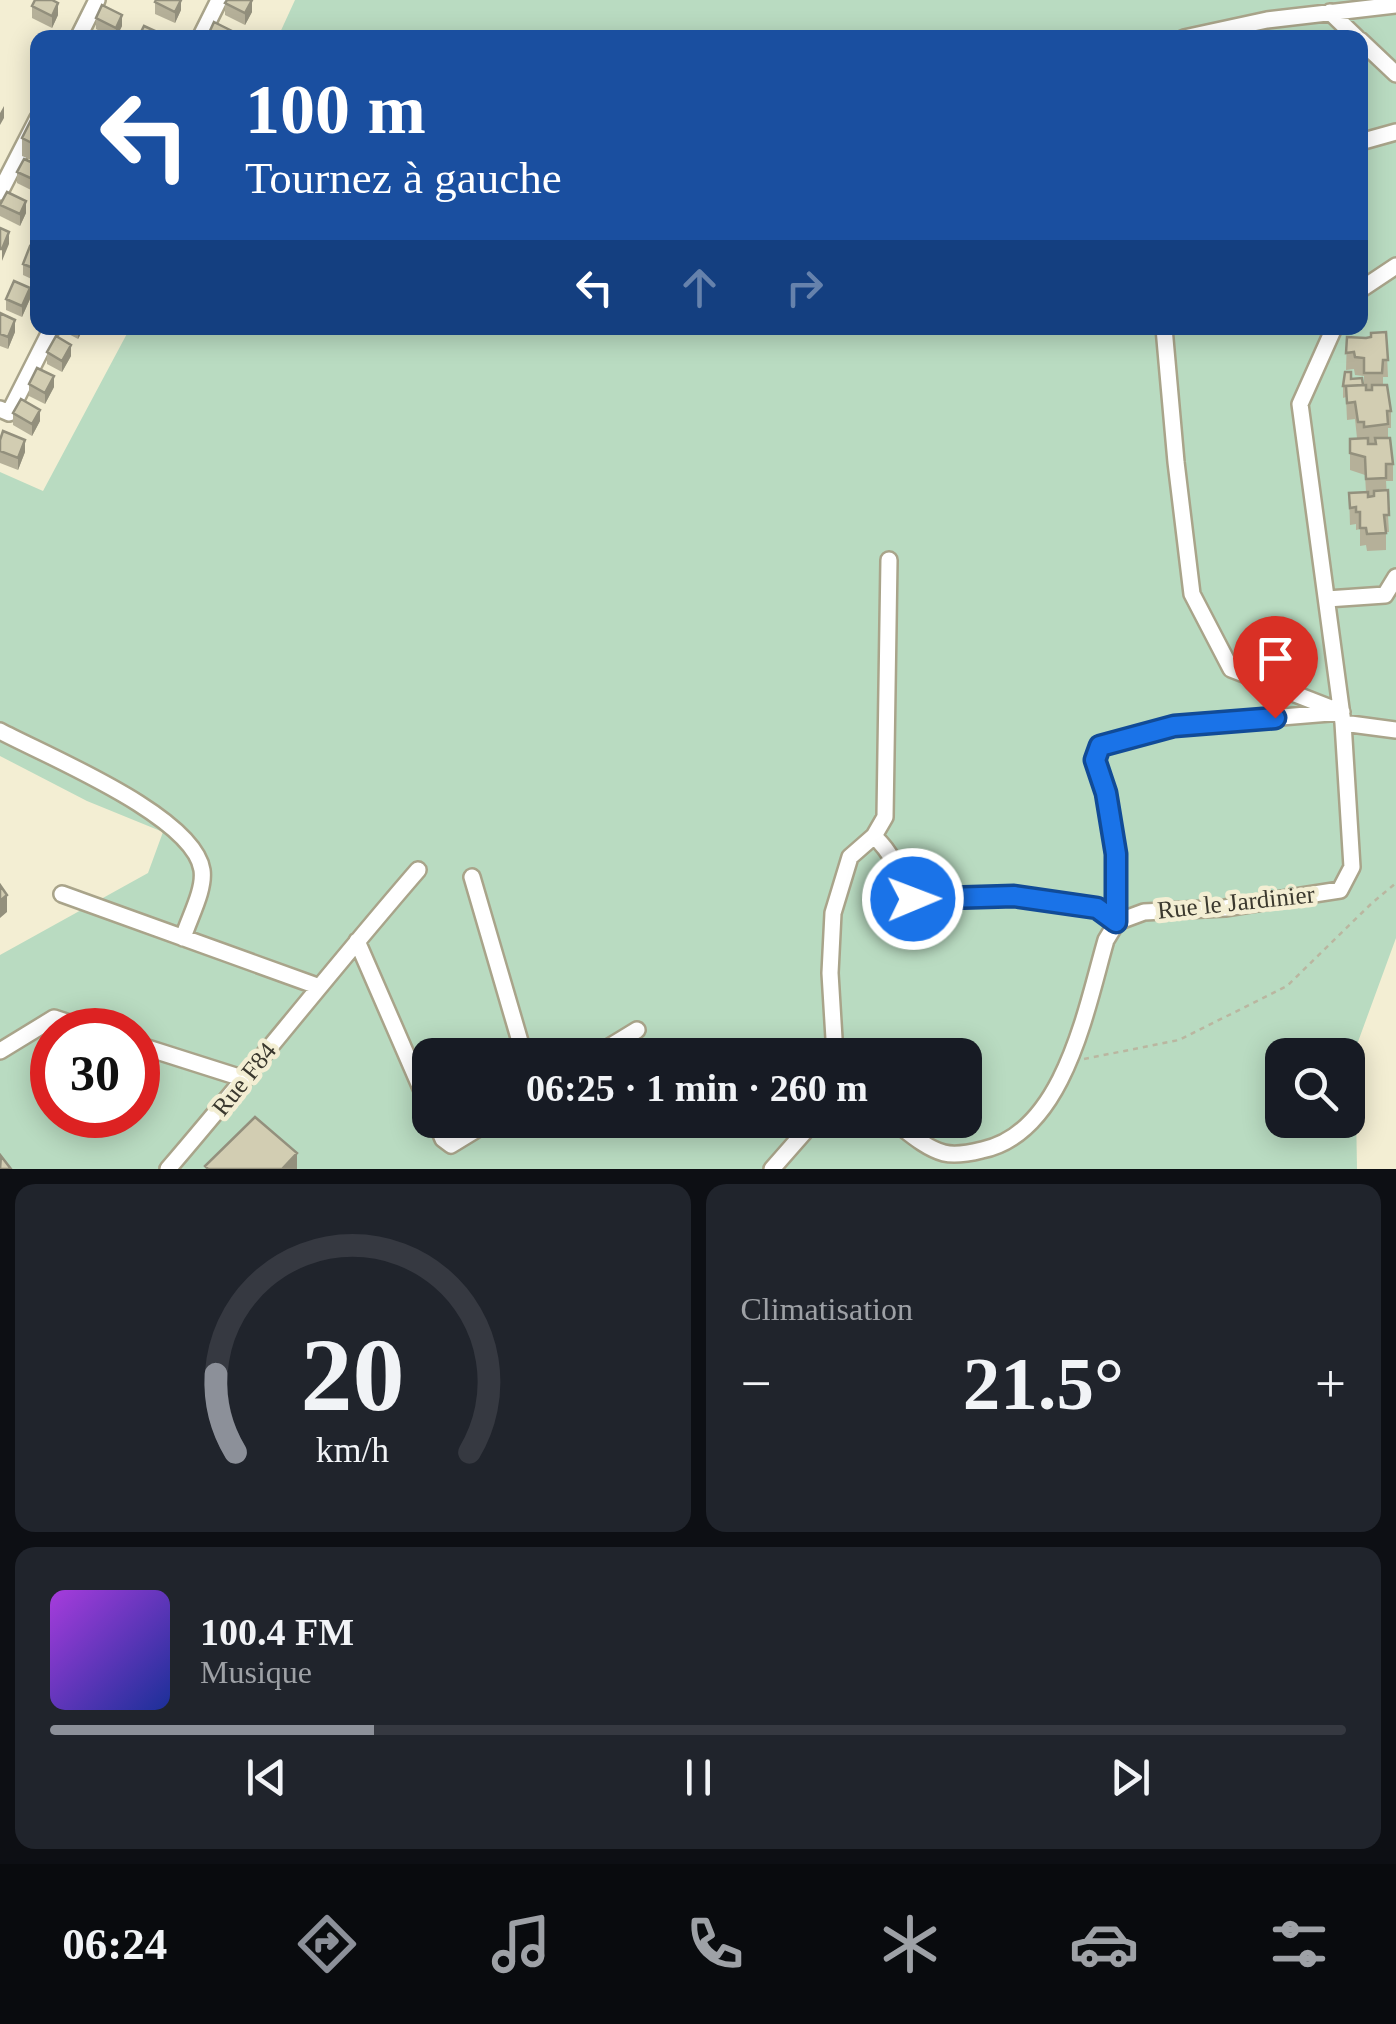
<!DOCTYPE html>
<html lang="fr">
<head>
<meta charset="utf-8">
<style>
  :root { --surface:#171b24; --page:#20242c; --text:#f1f3f6; --muted:#9ea1a6; --line:#363941; --accent:#8c9099 }
  body { margin:0; font-family:Georgia,serif; background:var(--page); color:var(--text); height:100vh; display:flex; flex-direction:column; font-size:38px; white-space:nowrap }
  * { box-sizing:border-box; margin:0 }
  p { font-size:32px; color:var(--muted) }
  .icon { flex:none; width:55px; height:55px; fill:none; stroke:currentColor; stroke-width:2; stroke-linecap:round; stroke-linejoin:round }
  .map { position:relative; height:1169px; overflow:hidden }
  .drawer { display:flex; flex-direction:column; gap:15px; padding:15px; background:#0d0f14; flex:1 }
  .drawer>* { flex:none }
  .hud { position:absolute; left:30px; top:30px; width:1338px; height:305px; border-radius:20px; box-shadow:0 5px 25px #0003; background:#1a4fa0; color:#fff; overflow:hidden }
  .tools { position:absolute; left:1265px; top:1038px; display:grid; gap:20px }
  .tools a { display:grid; place-items:center; width:100px; height:100px; border-radius:20px; background:var(--surface); box-shadow:0 5px 25px #0003; font-size:50px }
  .speed { position:absolute; left:30px; top:1008px; display:flex; gap:20px; font-size:50px; font-weight:700; text-align:center }
  .speed>* { display:grid; place-content:center; width:130px; height:130px; border-radius:50%; background:var(--surface); box-shadow:0 5px 25px #0003; line-height:1 }
  .speed .limit { border:15px solid #d22; background:#fff; color:#111 }
  .pin { position:absolute; display:grid; place-items:center; width:85px; height:85px; color:#fff; margin:-102px -42px; border-radius:50% 50% 50% 0; rotate:-45deg; box-shadow:0 0 10px #0007 }
  .pin .icon { rotate:45deg }
  .me { position:absolute; width:110px; margin:-55px; rotate:89deg; stroke-linejoin:round; filter:drop-shadow(0 0 8px #0008) }
  .turn { display:flex; align-items:center; gap:35px; height:210px; padding:0 50px; font-size:45px }
  .turn .icon { width:130px; height:130px; stroke-width:2.5 }
  .turn b { display:block; font-size:70px; line-height:85px }
  .lanes { display:flex; align-items:center; height:95px; padding:0 50px; background:#0003; justify-content:center; gap:50px; direction:ltr }
  .lanes .off { opacity:.35 }
  .big { font-size:75px; font-weight:700; line-height:1.1 }
  .drawer .card { flex:1; display:flex; flex-direction:column; justify-content:center; gap:15px; min-width:0; padding:0 35px; border-radius:20px; background:var(--page) }
  .drawer .dial { align-items:center; gap:0 }
  .dial svg { height:260px; overflow:visible; fill:none; stroke:var(--line); stroke-width:7; stroke-linecap:round; text-anchor:middle }
  .dial text { fill:var(--text); stroke:none }
  .song { display:flex; align-items:center; gap:30px }
  .cover { width:120px; height:120px; border-radius:15px; background:linear-gradient(135deg,hsl(280 70% 55%),hsl(230 70% 35%)) }
  .played { height:10px; border-radius:5px; background:linear-gradient(90deg,var(--accent) 25%,var(--line) 25%) }
  .keys { display:flex; justify-content:space-around; direction:ltr }
  .heat { display:flex; justify-content:space-between; align-items:center; font-size:55px; direction:ltr }
  .drawer .tiles { flex:1; display:grid; gap:15px; grid-template-columns:1fr 1fr }
  .card:last-child { grid-column:span 2 }
  .trip { position:absolute; left:412px; top:1038px; width:570px; height:100px; border-radius:20px; background:var(--surface); box-shadow:0 5px 25px #0003; font-weight:700; line-height:100px; text-align:center }
  .tab-bar { display:flex; height:160px; justify-content:space-around; align-items:center; background:#090b0e; color:var(--muted) }
  .tab-bar .icon { width:70px; height:70px }
  .tab-bar .on { color:var(--accent) }
  .tab-bar b { font-size:45px; color:var(--text) }
  .map>svg:first-child { display:block }
  .green { fill:#b9dbc1; fill-rule:evenodd }
  .lines { fill:none; stroke-linecap:round; stroke-linejoin:round }
  .street-casing { stroke:#a9a48a; stroke-width:20 }
  .path { stroke:#bab6a0; stroke-width:2.5; stroke-dasharray:5 5; stroke-linecap:butt }
  .street { stroke:#fff; stroke-width:15 }
  .wall { fill:#b5b099 }
  .shaded-wall { fill:#93907d }
  .building { fill:#d2cdb2; stroke:#93907d; stroke-width:2.5 }
  .route-casing { stroke:#114b97; stroke-width:25 }
  .route { stroke:#1a73e8; stroke-width:18 }
  .labels { text-anchor:middle; dominant-baseline:central; stroke-width:9; stroke-linejoin:round; paint-order:stroke }
  .street-label { font-size:25px; fill:#3a382e; stroke:#f3eed3 }
</style>
</head>
<body>
<div class="map">
<svg width="1396" height="1169" viewBox="0 0 1396 1169">
  <rect width="100%" height="100%" fill="#f3eed3"/>
  <path class="green" d="M295,0H1396V938L1355,1050L1357,1169H0V955L148,873L163,832L87,801L0,756V472L43,491L130,328H1360V38L278,37ZM52,1030H138V1115H52ZM430,1055H965V1120H430ZM1282,1055H1348V1120H1282Z"/>
  <g class="lines">
    <g class="street-casing">
      <path id="street" d="M1330,12L1357,38
        M78,38L97,0
        M200,38L219,0
        M1184,38L1267,20L1396,5
        M1360,40L1396,74
        M1360,142L1396,132
        M0,192L38,118
        M1360,290L1396,266
        M1164,328L1176,462L1192,594L1231,669L1336,710
        M0,409L9,413L52,328
        M1327,599L1385,595L1396,577
        M1343,723L1396,730
        M0,731C47,756 194,816 202,870C205,890 189,918 183,938
        M874,836C891,853 897,863 896,888L913,899L1014,896L1051,900L1097,908L1117,922L1116,853L1105,793L1095,760L1100,746L1174,726L1342,712
        M472,877L524,1055
        M62,894L317,986
        M357,941L430,1109
        M138,1045L245,1079
        M0,1051L54,1018L91,1030
        M596,1055L637,1030
        M835,1055L830,973L833,913L850,857L874,836L885,817L889,560
        M435,1120L443,1139L451,1145L492,1120
        M892,1120C907,1131 925,1148 944,1153C956,1156 970,1153 982,1150C1064,1133 1086,1009 1106,940L1117,922L1144,912L1225,908L1340,890L1352,867L1343,723L1300,404L1334,328
        M168,1169C253,1070 333,968 418,870
        M772,1169L815,1120"/>
    </g>
    <path class="path" d="M1084,1059L1179,1040L1287,986L1372,903L1396,883"/>
    <use href="#street" class="street"/>
  </g>
  <path class="wall" d="M155,2L181,10L175,23L155,14Z
    M225,3L252,12L245,25L225,15Z
    M32,6L58,15L52,28L32,18Z
    M96,18L122,26L116,38H112L96,29Z
    M38,106V163L22,156V138Z
    M38,165L37,193L17,183V172Z
    M0,205L26,213L20,226L0,216Z
    M38,249V282L23,275V264Z
    M6,299H30L22,317L6,310Z
    M0,313L15,332L8,349L0,346Z
    M61,328H84L78,339L61,330Z
    M1386,332L1388,377H1383V385L1391,411V428H1388V438L1393,464V481H1386L1389,532H1386V550L1367,551L1366,545L1360,546V529L1356,530V524L1350,525L1349,493L1366,492L1365,475L1350,470V439L1357,438L1355,419L1347,420L1346,397L1343,398V386L1351,379L1364,385V376L1355,375L1354,369L1346,370L1347,337L1366,338Z
    M47,352L71,356L62,372L47,364Z
    M29,384L54,387L45,404L29,396Z
    M13,413L40,421L32,436L13,425Z
    M0,440L25,452L18,470L0,463Z"/>
  <path class="shaded-wall" d="M181,0V10L175,23V12Z
    M252,0V12L245,25V13Z
    M58,3V15L52,28V16Z
    M122,15V26L116,38V28Z
    M4,106V118L0,125V113Z
    M26,201V213L20,226V214Z
    M9,232V244L2,261V249Z
    M30,288V299L22,317V306Z
    M15,320V332L8,349V337Z
    M78,328H84L78,339Z
    M71,345V356L62,372V361Z
    M54,376V387L45,404V393Z
    M40,410V421L32,436V424Z
    M25,440V452L18,470V458Z
    M7,895V912L0,918V901Z
    M297,1153V1169H282Z"/>
  <path class="building" d="M35,0H52L58,3L52,16L32,6Z
    M156,0H181L175,12L155,2Z
    M227,0H252L245,13L225,3Z
    M102,5L122,15L116,28L96,18Z
    M214,22L234,32L231,38H212L208,35Z
    M144,26L164,35L162,38H138Z
    M38,106V146L22,138Z
    M24,159L38,165L37,181L17,172Z
    M7,192L26,201L20,214L0,205Z
    M0,228L9,232L2,249H0Z
    M30,246L38,249V270L23,264Z
    M14,281L30,288L22,306L6,299Z
    M0,313L15,320L8,337L0,334Z
    M1386,332L1388,360H1383L1382,373H1364V358L1355,357L1354,352L1346,353L1347,337L1366,338L1371,337V333Z
    M56,336L71,345L62,361L47,352Z
    M37,368L54,376L45,393L29,384Z
    M1345,372H1351V379L1362,378L1363,385L1343,386Z
    M1366,385V390H1372V385H1387L1391,411H1387L1388,424L1364,427V422H1358L1355,402L1347,403L1346,386Z
    M21,399L40,410L32,424L13,413Z
    M3,431L25,440L18,458L0,451V440Z
    M1368,438V444H1376L1375,438H1390L1393,464H1386V478L1366,479L1365,457L1350,453V439Z
    M1388,490L1389,515H1384L1386,533L1367,534L1366,528H1360V512H1356V507L1350,508L1349,493L1368,492V497L1374,496V491Z
    M0,885L7,895L0,901Z
    M255,1117L297,1153L282,1169H208L205,1166Z
    M1,1156L11,1169H0Z"/>
  <g class="lines">
    <g class="route-casing">
      <path id="route" d="M913,899L1014,896L1097,908L1116,922V854L1106,793L1095,760L1100,746L1174,726L1275,718"/>
    </g>
    <use href="#route" class="route"/>
  </g>
  <g class="labels">
    <g class="street-label">
      <text transform="translate(1236 902) rotate(-6)">Rue le Jardinier</text>
      <text transform="translate(244 1079) rotate(-51)">Rue F84</text>
    </g>
  </g>
</svg>
<div class="tools">
<a><svg class="icon" aria-label="search" viewBox="0 0 24 24"><circle cx="10" cy="10" r="6"/><path d="M15 15l6 6"/></svg></a>
</div>
<div class="speed"><div class="limit">30</div></div>
<div class="pin" style="left:1275px;top:718px;background:#d93025"><svg class="icon" aria-label="arrive" viewBox="0 0 24 24"><path d="M6 21V4h12l-3 4 3 4H6"/></svg></div>
<svg class="me" style="left:913px;top:899px" viewBox="-20 -20 40 40"><circle r="17" fill="#1a73e8" stroke="#fff" stroke-width="3"/><path d="M0-11L8 9 0 5-8 9z" fill="#fff"/></svg>
<div class="trip">06:25 · 1 min · 260 m</div>
<div class="hud">
<div class="turn"><svg class="icon" aria-label="left" viewBox="0 0 24 24"><path d="M17 20v-9H6M10 6l-5 5 5 5"/></svg><div><b>100 m</b>Tournez à gauche</div></div>
<div class="lanes"><svg class="icon" aria-label="left" viewBox="0 0 24 24"><path d="M17 20v-9H6M10 6l-5 5 5 5"/></svg><svg class="icon off" aria-label="ahead" viewBox="0 0 24 24"><path d="M12 20V5M6 11l6-6 6 6"/></svg><svg class="icon off" aria-label="right" viewBox="0 0 24 24"><path d="M7 20v-9h11M14 6l5 5-5 5"/></svg></div>
</div>
</div>
<section class="drawer">
<div class="tiles">
<div class="card dial"><svg viewBox="0 0 100 80">
<path d="M14 69A42 42 0 1 1 86 69"/>
<path d="M14 69A42 42 0 0 1 8 45" stroke="#8c9099"/>
<text x="50" y="56" font-size="32" font-weight="700">20</text>
<text x="50" y="72" font-size="11">km/h</text>
</svg></div>
<div class="card"><p>Climatisation</p>
<div class="heat"><a>−</a><b class="big">21.5°</b><a>+</a></div>
</div>
<div class="card">
<div class="song"><i class="cover"></i><div><b>100.4 FM</b><p>Musique</p></div></div>
<div class="played"></div>
<div class="keys"><svg class="icon" aria-label="previous" viewBox="0 0 24 24"><path d="M18 5L8 12l10 7zM5 5v14"/></svg><svg class="icon" aria-label="pause" viewBox="0 0 24 24"><path d="M8 5v14M16 5v14"/></svg><svg class="icon" aria-label="next" viewBox="0 0 24 24"><path d="M6 5l10 7-10 7zM19 5v14"/></svg></div>
</div>
</div>
</section>
<nav class="tab-bar">
<b>06:24</b>
<svg class="icon on" aria-label="directions" viewBox="0 0 24 24"><path d="M12 3l9 9-9 9-9-9zM9 14v-3h6M13 9l2 2-2 2"/></svg>
<svg class="icon" aria-label="music" viewBox="0 0 24 24"><path d="M9 18V5l10-2v13"/><circle cx="6" cy="18" r="3"/><circle cx="16" cy="16" r="3"/></svg>
<svg class="icon" aria-label="phone" viewBox="0 0 24 24"><path d="M5 4h4l2 5-3 2q2 4 5 5l2-3 5 2v4C11 20 4 13 5 4z"/></svg>
<svg class="icon" aria-label="climate" viewBox="0 0 24 24"><path d="M12 3v18M4 7l16 10M4 17L20 7"/></svg>
<svg class="icon" aria-label="car" viewBox="0 0 24 24"><path d="M5 17H2v-5l4-1 3-4h7l3 4 3 1v5h-3M9 17h6M6 11h13"/><circle cx="7" cy="17" r="2"/><circle cx="17" cy="17" r="2"/></svg>
<svg class="icon" aria-label="filters" viewBox="0 0 24 24"><path d="M4 7h16M4 17h16"/><circle cx="9" cy="7" r="2"/><circle cx="15" cy="17" r="2"/></svg>
</nav>
</body>
</html>
